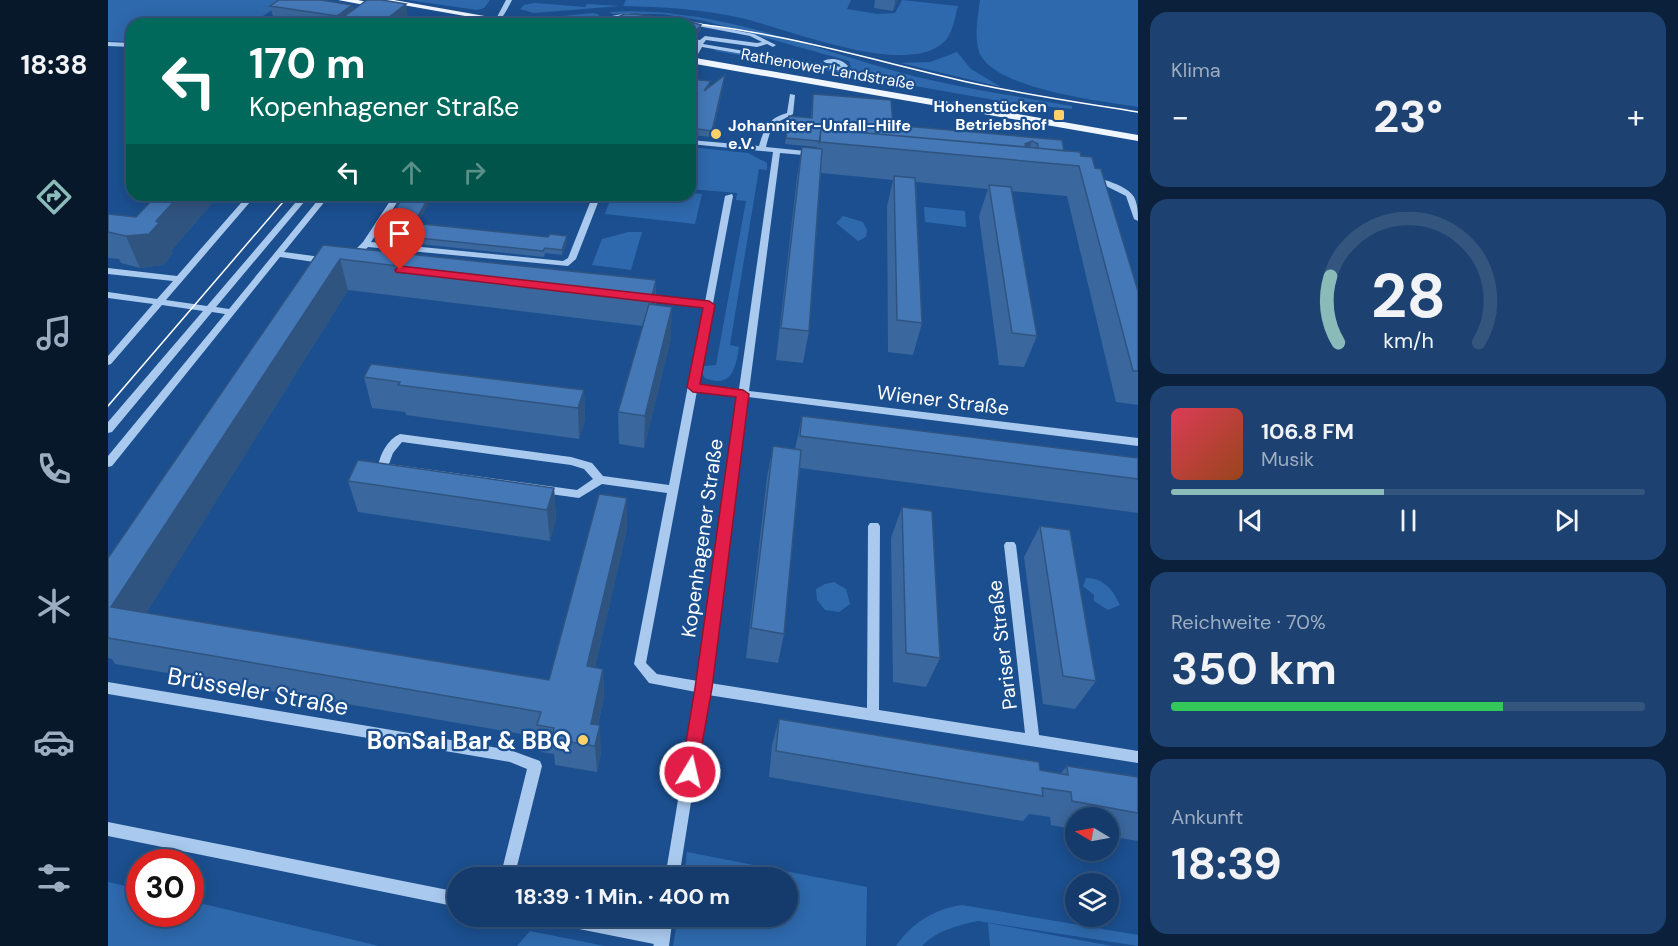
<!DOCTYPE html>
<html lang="de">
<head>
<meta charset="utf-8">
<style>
  :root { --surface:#143b6b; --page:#1d4271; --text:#f1f3f6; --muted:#9dadc1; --line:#33557e; --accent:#8bbbb9 }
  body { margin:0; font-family:"DM Sans",sans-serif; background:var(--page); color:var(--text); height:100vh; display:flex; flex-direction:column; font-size:22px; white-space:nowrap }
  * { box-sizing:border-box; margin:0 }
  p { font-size:20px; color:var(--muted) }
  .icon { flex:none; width:33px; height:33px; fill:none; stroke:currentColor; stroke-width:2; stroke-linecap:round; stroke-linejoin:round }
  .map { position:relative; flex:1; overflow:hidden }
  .side { display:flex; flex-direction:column; gap:12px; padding:12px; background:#0b203b; width:540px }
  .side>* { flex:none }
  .top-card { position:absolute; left:18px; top:18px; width:570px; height:183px; border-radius:18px; box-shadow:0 3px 15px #0003,0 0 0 2px var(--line); background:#00695c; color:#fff; overflow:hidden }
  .needle { width:39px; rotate:280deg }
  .tools { position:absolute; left:957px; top:807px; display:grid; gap:12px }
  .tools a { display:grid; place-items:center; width:54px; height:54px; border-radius:50%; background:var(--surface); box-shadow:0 3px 15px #0003,0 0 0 2px var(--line); font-size:30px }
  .speed { position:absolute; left:18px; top:849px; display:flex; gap:12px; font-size:30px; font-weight:700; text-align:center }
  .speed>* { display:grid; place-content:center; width:78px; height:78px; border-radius:50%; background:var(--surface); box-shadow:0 3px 15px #0003,0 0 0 2px var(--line); line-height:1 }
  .speed .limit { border:9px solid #d22; background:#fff; color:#111 }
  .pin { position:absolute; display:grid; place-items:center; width:51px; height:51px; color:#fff; margin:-62px -26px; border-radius:50% 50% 50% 0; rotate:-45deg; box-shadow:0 0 6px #0007 }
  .pin .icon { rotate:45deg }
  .me { position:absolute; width:66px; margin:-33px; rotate:9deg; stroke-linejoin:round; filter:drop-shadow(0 0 4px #0008) }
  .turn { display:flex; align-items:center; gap:21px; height:126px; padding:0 24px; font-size:27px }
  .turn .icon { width:78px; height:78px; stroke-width:2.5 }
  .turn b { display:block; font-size:42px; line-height:51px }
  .lanes { display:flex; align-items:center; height:57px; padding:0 24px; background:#0003; justify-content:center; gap:30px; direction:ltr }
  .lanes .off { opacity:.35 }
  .big { font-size:45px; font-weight:700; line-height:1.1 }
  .side .tile { flex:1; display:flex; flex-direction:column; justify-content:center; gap:9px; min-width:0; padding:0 21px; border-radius:18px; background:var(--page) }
  .side .dial { align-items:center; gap:0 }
  .dial svg { height:156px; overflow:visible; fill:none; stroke:var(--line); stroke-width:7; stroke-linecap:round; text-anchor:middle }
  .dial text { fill:var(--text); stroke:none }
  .song { display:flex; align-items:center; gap:18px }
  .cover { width:72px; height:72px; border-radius:9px; background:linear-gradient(135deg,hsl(350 70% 55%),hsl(20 70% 35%)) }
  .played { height:6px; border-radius:3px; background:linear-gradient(90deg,var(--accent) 45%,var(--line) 45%) }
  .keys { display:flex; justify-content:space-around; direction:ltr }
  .heat { display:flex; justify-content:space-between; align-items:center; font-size:33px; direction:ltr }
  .charge { height:9px; border-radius:4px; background:linear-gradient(90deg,#34c759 70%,var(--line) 0) }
  .trip { position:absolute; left:339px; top:867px; width:351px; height:60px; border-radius:30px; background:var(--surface); box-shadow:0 3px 15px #0003,0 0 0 2px var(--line); font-weight:700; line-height:60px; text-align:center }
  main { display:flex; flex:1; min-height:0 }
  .menu { display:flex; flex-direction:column; width:108px; justify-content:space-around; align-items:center; background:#08182b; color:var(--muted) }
  .menu .icon { width:42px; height:42px }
  .menu .on { color:var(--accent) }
  .menu b { font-size:27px; color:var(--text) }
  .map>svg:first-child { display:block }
  .green { fill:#2e69ad }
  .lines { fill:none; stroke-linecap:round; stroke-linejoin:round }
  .minor { fill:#a9c9ee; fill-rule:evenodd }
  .major { fill:#f0f6ff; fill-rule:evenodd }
  .tram { stroke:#fff; stroke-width:1.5 }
  .wall { fill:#3a679d }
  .shaded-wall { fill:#305480 }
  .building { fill:#4478b7; stroke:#305480; stroke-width:1.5 }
  .route { fill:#e11d48; stroke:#92132f; stroke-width:1.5 }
  .poi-dot { fill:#ffd166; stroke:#1b4f8f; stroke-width:2 }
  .labels { text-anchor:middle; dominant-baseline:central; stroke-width:4.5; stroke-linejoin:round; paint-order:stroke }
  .far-street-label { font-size:16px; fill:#fff; stroke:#1b4f8f }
  .far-poi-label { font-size:16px; font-weight:bold; fill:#fff; stroke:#1b4f8f; text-anchor:end }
  .street-label { font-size:20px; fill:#fff; stroke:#1b4f8f }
  .near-street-label { font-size:24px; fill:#fff; stroke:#1b4f8f }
  .near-poi-label { font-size:24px; font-weight:bold; fill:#fff; stroke:#1b4f8f; text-anchor:end }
</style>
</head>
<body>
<main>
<nav class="menu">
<b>18:38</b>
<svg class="icon on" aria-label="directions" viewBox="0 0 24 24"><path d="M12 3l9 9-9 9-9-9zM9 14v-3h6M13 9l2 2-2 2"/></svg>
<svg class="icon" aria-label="music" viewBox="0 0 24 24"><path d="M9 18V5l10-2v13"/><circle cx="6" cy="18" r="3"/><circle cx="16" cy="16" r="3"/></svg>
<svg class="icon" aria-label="phone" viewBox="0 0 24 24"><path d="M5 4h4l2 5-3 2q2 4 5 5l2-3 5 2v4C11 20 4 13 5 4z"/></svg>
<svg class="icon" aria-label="climate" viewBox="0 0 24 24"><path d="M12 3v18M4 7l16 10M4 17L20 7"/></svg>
<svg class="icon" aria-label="car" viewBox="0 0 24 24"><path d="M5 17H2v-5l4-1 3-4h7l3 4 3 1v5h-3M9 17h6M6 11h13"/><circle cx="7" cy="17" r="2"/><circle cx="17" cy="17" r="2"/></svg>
<svg class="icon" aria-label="filters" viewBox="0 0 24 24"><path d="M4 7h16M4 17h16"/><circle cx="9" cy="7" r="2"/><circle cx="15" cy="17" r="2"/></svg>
</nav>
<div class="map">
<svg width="1030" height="946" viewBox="0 0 1030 946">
  <rect width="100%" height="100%" fill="#1b4f8f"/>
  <path class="green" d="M0,0H179L143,24H24V42L0,41Z
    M300,0H382L376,8L369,10Z
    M518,0H743L739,9L770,14L787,13L794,0L850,6C846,20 845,37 831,46C788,74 681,29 633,18C594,9 554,7 515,6Z
    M872,0H1030V107C993,101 893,90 873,56C865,41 870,15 872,0Z
    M427,3L477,7L479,4L512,6L426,13L412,9L416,5Z
    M501,12C601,5 700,47 794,73C850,88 907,96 964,106V109L903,103L608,51L606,49L727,70L737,71L743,67L741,61L597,21L554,14H505Z
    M485,13L492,15L481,20L487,24H446L434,18Z
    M849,52L863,69L893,87L793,63L822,62Z
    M582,147L640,153L659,163V170L651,169L622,345L631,347C628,367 624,389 597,378L594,374L596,366L608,365L638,201L628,200L629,193L582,189Z
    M582,193L594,194L587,224L497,214L504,195H582Z
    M816,207L857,211L858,227L817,222Z
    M735,216L755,222L759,230L758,237L750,241L728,223Z
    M520,232H534L523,270L484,265L494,239Z
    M978,578C996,578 1005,590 1012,605L1000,610L986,601V595L975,586Z
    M726,582L738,589L742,604L731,612L717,610L709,600L708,589L717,584Z
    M579,852L759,887L758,946H565L570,917L680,916V878L576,877Z
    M0,882L31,889L32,914H82L83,901L271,946H0Z
    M854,905L1030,935V946L870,921C850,925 828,931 814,946H788C804,923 826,909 854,905Z
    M880,923L1004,946H882Z
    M422,931L497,946H409Z"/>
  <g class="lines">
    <path class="minor" d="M398,0H404C398,11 394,24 380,24L389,17Z
      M519,13L531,15C525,17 518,16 511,17C503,19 500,24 492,24L504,16Z
      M576,20L646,34L668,45L665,47L659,44L649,47L598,40L595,44L733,67L731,64L718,63L715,61C723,57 734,59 740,66L734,71L594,47L590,54H586L589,43H582V39L592,40L597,36L649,43L654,42L642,36L574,23V21Z
      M0,42L24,43V47L0,46Z
      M682,94L687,95L685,114C664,126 665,121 658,147L707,152L711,154L707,156L672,153L641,391L1030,438V446L640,397L602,683L759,708L760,526L762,523H770L772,526L771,710L917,733L896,545L898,542H906L908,545L931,735L1030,751V763L600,695L571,878H557L588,692L541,683L526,664L559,493L494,484L471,498L275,471L270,467C272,454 279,440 292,434L463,457L484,463L495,476L561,485L595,307L535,300L531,297L535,294L597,302L617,196L624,194L625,196L590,384L631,389L665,152L582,144V140L651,146C656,129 660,118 679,113ZM589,391L630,396L590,681L549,674L538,663ZM294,442L463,465L476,469L485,479L469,490L281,464L285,453Z
      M24,115V121L20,123H16V121Z
      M980,177C992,177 1020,186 1026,197C1030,205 1030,213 1030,221L1026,219L1018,196L996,185L980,181Z
      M140,195H148L58,300L99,306L194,195H202L108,307L121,309L214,195H222L176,252L213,257L217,260L213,263L172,257L4,466L0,467V456L117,314L104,312L4,432L0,433V422L95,311L54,305L3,364L0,365V356L45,304L0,298V292L49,299L65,281L0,274V268L69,276Z
      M286,195H294L263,242L455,261L460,258L485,195H493L468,259L460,266L260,247L248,259H242V255L255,242Z
      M0,682L402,750L432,761L434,766L406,878H392L419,769L402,762L0,694Z
      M0,822L350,892V907L0,836Z
      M434,916H482L548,929L550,916H565L561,946H545L546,944L441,923L436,921Z"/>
    <path class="major" d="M230,0H250L277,6L273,8Z
      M267,0H286L421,24H402Z
      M582,57L1030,135V141L582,63Z"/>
    <path class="tram" d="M389,24C450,18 509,16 571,22C670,31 767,61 864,83C919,95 975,103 1030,112
      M0,406L181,195"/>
  </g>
  <path class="wall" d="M767,0H790L785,11L766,8Z
    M244,5L245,10L301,24H192L166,20L162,6Z
    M516,14H526L580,21L593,25V30L587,37H582V24H498Z
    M582,79L603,86L616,82L604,137L582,135Z
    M705,94L785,125L954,140L956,151L973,156L1030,291V405L1008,402L959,196L903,191L929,336L916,367L891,365L871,216L880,189L808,182L814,323L805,355L780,352L779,206L785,180L713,173L701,331L695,363L668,360L689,177L694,147L709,149V147L677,144L681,116L703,118Z
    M49,195H111L63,251L64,254L55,265L32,268L13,263L11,259L0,258V214L28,217Z
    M310,223L440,237L459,236V242L454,255L437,253L436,257L273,240L272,234Z
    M215,245L548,280V305L563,338L536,448L511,444L510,412L535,326L240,290L38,613L441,680L519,529L487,667L495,669L496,697L490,725L493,752L489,772L447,765L446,754L433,752L431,737L7,664L4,659L0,658V558Z
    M256,377L476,390L477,420L471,439L298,415L297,412L264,408Z
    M694,416L1030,458V513L692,468L676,634L670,663L638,658L659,477L665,446L687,449Z
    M240,481L446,488L448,519L442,541L250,512Z
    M794,507L832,658L818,687L785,682L783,538Z
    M932,526L988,681L967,709L935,704L916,557Z
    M671,719L932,770L953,773L959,766L1030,777V841L1000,836V818H968V830L943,825L942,817L921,814L915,821L661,777L664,745Z"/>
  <path class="shaded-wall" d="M787,0H790L785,11L787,2Z
    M298,4L301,24H272Z
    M244,5L247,19L231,24L229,16Z
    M593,25V30L587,37V32Z
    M617,75L616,82L604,137V131Z
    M924,141L922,147L915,150L917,144Z
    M72,195H111L63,251L64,254L55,265L32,268L18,236L48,221Z
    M322,195H326L307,228L306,223Z
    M459,236V242L454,255V250Z
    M232,259L240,290L24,636L3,607Z
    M548,280L547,311L543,327L544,296Z
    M564,307L563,338L536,448L537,416Z
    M476,390L477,420L471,439L470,408Z
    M446,488L448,519L442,541L439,510Z
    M519,498V529L481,694L479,666Z
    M495,669L496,697L485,746L483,724Z
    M492,725L493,752L489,772L487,746Z"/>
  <path class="building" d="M171,0H213L244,5L229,16L162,6Z
    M259,0H274L298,4L272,24L227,23Z
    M516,14H526L580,21L593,25L587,32H582V24L498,23Z
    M617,75L604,131L582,128V79L603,81L596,91Z
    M705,94L783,100L785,125L954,140L956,151L930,148V144L924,141L917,144L918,147L713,129L711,143L710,141L678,138L681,116L704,118Z
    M713,129L972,152L973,156L984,157L987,168L993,169L1030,291V371H1025L971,166L712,142Z
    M694,147L714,149L701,331L673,328Z
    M786,176L807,178L814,323L789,320Z
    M881,185L903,187L929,336L904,333Z
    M49,195H72L48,221L51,223L41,234L18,236L0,232V214L28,217Z
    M296,195H322L306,223L440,237L442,234L459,236L454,250L437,248L435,251L272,234Z
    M215,245L548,280L544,296L232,259L3,607L441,680L491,494L519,498L479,666L495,669L483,724L492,725L487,746L444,739L446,728L429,725L433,712L0,638V558Z
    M541,304L564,307L537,416L510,412Z
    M263,364L476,390L470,408L290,385L292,382L256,377Z
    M694,416L1030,458V479L692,436Z
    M665,446L693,450L676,634L643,628Z
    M250,460L446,488L439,510L240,481Z
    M794,507L824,511L832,658L798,653Z
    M932,526L962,530L988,681L955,676Z
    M671,719L931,762L932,770L960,775L959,766L1030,777V813L964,801L963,792L934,788L935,796L668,751Z"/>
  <path class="route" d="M292,266L601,301L607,305L592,384L635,390L641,394L604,688L588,778L582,781L575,778L573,772L587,688L628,397L585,392L579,387L595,308L288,272L287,270Z"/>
  <g class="poi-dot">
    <rect x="945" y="109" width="12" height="12" rx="3"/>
    <circle cx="608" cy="134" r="6"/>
    <circle cx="475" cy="740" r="6"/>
  </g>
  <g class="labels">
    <g class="far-street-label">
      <text transform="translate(720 69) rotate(10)">Rathenower Landstraße</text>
    </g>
    <g class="far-poi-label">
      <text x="939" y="106">Hohenstücken<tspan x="939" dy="18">Betriebshof</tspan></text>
      <text x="620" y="125" text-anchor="start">Johanniter-Unfall-Hilfe<tspan x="620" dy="18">e.V.</tspan></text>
    </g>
    <g class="street-label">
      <text transform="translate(835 400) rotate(7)">Wiener Straße</text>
      <text transform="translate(594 538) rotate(-82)">Kopenhagener Straße</text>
      <text transform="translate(894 645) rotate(-97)">Pariser Straße</text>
    </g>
    <g class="near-street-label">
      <text transform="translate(150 691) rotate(10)">Brüsseler Straße</text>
    </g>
    <g class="near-poi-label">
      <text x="463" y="740">BonSai Bar &amp; BBQ</text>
    </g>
  </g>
</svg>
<div class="tools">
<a><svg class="needle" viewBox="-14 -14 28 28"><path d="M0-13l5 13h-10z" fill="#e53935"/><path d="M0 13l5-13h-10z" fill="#9dadc1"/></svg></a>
<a><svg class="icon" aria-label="layers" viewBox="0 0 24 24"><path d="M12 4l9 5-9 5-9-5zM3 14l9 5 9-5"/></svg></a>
</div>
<div class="speed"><div class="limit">30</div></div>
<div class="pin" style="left:292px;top:270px;background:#d93025"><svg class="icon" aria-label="arrive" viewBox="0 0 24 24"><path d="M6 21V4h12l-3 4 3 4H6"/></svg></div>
<svg class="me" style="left:582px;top:772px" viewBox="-20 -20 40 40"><circle r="17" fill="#e11d48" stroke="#fff" stroke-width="3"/><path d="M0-11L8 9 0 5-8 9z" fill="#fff"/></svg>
<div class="trip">18:39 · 1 Min. · 400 m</div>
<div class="top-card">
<div class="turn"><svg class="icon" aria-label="left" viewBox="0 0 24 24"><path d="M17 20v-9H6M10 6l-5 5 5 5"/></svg><div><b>170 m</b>Kopenhagener Straße</div></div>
<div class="lanes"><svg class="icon" aria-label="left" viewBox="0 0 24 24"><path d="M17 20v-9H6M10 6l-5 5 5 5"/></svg><svg class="icon off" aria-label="ahead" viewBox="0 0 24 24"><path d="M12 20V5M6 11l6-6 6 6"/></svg><svg class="icon off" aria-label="right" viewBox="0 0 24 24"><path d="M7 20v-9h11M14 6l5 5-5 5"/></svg></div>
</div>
</div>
<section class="side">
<div class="tile"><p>Klima</p>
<div class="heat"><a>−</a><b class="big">23°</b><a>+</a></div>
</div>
<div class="tile dial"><svg viewBox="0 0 100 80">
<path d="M14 69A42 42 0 1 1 86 69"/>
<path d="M14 69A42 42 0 0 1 10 35" stroke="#8bbbb9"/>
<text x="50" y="56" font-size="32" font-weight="700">28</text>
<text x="50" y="72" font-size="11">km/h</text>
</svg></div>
<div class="tile">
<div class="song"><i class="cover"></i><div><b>106.8 FM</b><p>Musik</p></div></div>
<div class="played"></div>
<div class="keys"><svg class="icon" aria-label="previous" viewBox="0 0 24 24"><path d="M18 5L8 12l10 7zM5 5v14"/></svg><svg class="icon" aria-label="pause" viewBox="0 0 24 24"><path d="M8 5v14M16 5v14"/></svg><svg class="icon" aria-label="next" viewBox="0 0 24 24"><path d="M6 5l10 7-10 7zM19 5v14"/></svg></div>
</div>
<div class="tile"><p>Reichweite · 70%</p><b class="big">350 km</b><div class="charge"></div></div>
<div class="tile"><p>Ankunft</p><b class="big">18:39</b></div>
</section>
</main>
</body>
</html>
